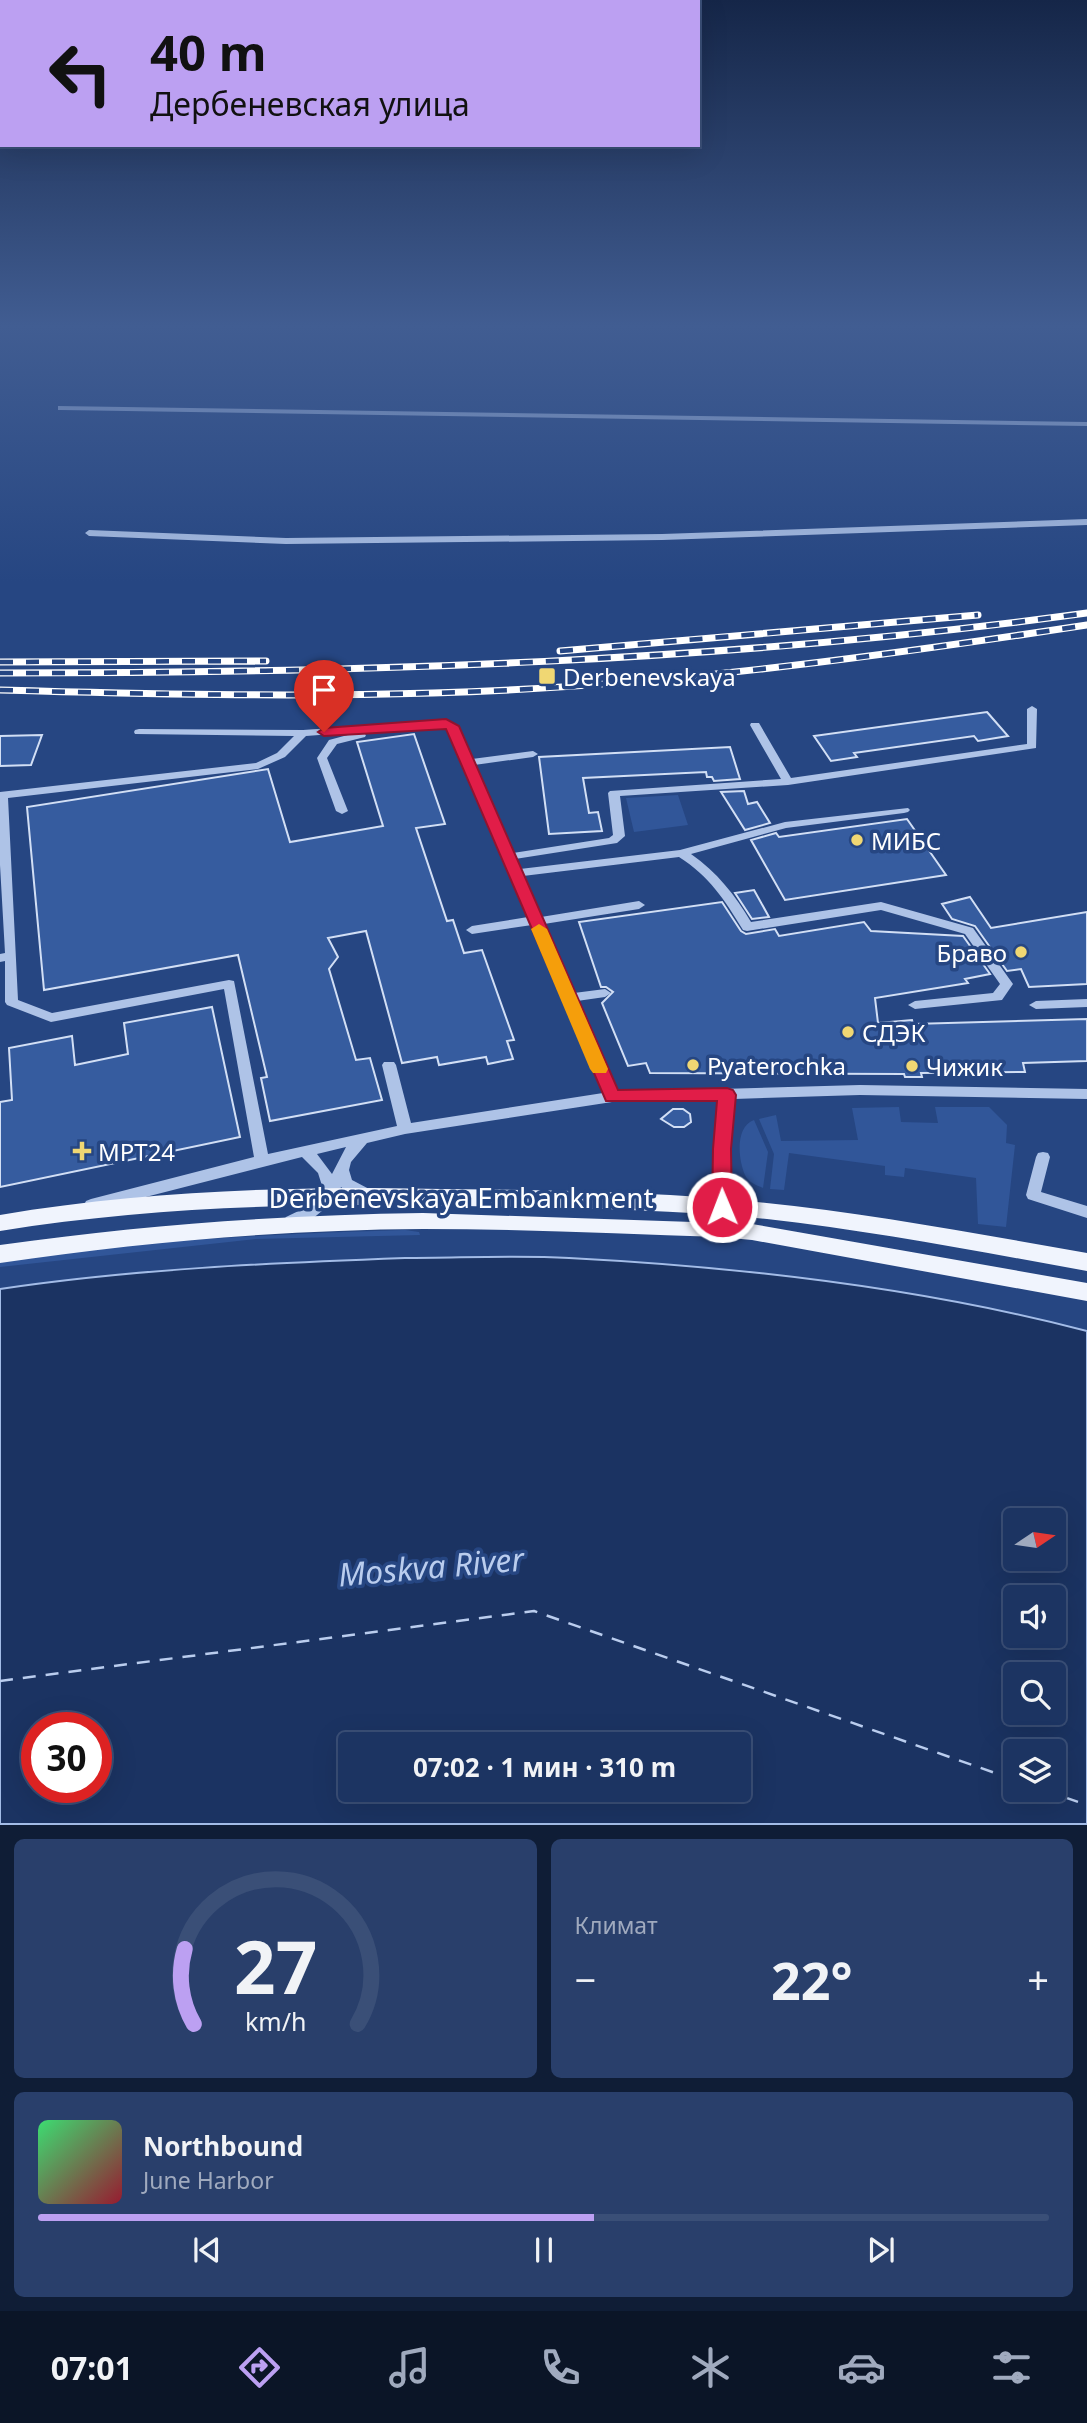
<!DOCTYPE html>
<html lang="ru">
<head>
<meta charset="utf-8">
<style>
  :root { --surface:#1c3462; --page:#293f6b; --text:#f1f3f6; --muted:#a0aabe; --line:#3a4f77; --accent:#bca0f2 }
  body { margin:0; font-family:"Noto Sans",sans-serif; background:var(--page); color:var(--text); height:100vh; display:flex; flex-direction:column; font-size:26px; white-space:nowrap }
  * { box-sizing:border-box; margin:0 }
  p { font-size:23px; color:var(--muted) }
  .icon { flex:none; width:38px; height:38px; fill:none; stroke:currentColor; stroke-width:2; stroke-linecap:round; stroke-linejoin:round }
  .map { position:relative; height:1825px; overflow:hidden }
  .details { display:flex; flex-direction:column; gap:14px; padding:14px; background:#0f1d36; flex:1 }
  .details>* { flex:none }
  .banner { position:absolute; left:0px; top:0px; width:700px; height:147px; box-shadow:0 7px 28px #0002,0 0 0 2px var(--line); background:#bca0f2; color:#111; overflow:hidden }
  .needle { width:46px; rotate:77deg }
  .tools { position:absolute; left:1003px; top:1508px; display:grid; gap:14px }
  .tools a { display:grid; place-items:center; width:63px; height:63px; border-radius:7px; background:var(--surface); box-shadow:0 7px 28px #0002,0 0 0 2px var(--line); font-size:35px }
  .speed { position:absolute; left:21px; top:1712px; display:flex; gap:14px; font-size:35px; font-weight:700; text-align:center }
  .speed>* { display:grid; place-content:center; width:91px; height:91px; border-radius:50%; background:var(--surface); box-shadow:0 7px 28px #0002,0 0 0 2px var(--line); line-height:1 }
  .speed .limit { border:10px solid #d22; background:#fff; color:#111 }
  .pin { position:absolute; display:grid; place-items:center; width:60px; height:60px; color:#fff; margin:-72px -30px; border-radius:50% 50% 50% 0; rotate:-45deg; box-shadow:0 0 7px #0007 }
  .pin .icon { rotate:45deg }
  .me { position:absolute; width:77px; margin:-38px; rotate:359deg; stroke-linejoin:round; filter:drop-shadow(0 0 5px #0008) }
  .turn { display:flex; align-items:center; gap:24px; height:147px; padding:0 35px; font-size:32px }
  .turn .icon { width:91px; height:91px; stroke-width:2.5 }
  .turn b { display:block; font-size:49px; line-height:60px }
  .big { font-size:52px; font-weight:700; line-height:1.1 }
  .details .card { flex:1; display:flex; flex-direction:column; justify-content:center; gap:10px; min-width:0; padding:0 24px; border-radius:10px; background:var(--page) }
  .details .dial { align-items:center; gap:0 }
  .dial svg { height:182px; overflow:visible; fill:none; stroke:var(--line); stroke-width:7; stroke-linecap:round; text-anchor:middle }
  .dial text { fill:var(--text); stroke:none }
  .song { display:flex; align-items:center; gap:21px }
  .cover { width:84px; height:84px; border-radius:10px; background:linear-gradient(135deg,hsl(140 70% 55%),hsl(350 70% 35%)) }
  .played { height:7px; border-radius:4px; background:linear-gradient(90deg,var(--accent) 55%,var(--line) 55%) }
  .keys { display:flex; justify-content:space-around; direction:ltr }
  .heat { display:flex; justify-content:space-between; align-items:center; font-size:38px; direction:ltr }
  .details .tiles { flex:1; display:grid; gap:14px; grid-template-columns:1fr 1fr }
  .card:last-child { grid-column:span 2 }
  .trip { position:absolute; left:338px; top:1732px; width:413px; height:70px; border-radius:7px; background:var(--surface); box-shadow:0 7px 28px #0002,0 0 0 2px var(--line); font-weight:700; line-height:70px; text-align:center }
  .dock { display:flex; height:112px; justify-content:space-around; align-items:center; background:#0b1527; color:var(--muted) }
  .dock .icon { width:49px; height:49px }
  .dock .active { color:var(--accent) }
  .dock b { font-size:32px; color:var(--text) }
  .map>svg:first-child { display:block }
  .green { fill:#315699 }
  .water { fill:#1b3362; stroke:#a3bce7; stroke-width:2; fill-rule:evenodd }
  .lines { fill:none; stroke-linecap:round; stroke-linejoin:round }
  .ferry { stroke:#bacdee; stroke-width:2.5; stroke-dasharray:13 10; stroke-linecap:butt }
  .building { fill:#365c9f; stroke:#d2dff5; stroke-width:2 }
  .minor { fill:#aec3e7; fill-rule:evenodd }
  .major { fill:#f0f4fd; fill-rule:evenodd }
  .rail-casing { stroke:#fff; stroke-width:7 }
  .rail { stroke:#264682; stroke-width:4.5; stroke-dasharray:13; stroke-linecap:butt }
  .route { fill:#e11d48; stroke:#92132f; stroke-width:2 }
  .slow { fill:#f59e0b }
  .poi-dot { fill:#f0d773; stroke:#264682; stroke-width:2.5 }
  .labels { text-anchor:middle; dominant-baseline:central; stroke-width:7; stroke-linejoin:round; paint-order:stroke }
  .poi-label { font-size:24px; fill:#fff; stroke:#264682; text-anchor:start }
  .near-street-label { font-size:28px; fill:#fff; stroke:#264682 }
  .near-water-label { font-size:32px; font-style:italic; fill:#bacdee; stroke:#264682 }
</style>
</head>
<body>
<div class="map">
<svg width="1087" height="1825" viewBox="0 0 1087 1825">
  <rect width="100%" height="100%" fill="#264682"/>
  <path class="green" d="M678,795L688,825L634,832L626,798Z
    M899,1107L901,1122L938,1123L935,1107H989L1007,1125L1006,1143L1015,1145L1006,1227L978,1224L976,1178L905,1168L904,1177L885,1175V1166L789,1153L784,1190L770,1189L774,1154L759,1119L776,1115L781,1141L858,1140L852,1108Z
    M754,1120L768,1152L763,1188C756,1185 748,1182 745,1175C738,1159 735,1127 754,1120Z
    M405,1230L419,1232L420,1235L256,1239L0,1267V1260C135,1241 269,1234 405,1230Z"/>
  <path class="water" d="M405,1258C460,1258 515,1255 569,1258C743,1267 918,1287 1087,1331V1824H0V1289C134,1269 270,1263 405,1258ZM1015,1521H1054V1559H1015ZM1015,1598H1054V1636H1015ZM1015,1675H1054V1713H1015ZM37,1727H96V1787H37ZM350,1745H738V1790H350ZM1015,1752H1054V1790H1015Z"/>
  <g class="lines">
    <path class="ferry" d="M0,1681L534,1611L1015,1780
      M1044,1790L1087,1805"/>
  </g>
  <path class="building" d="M987,712L1008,736L978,741L974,736L854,753L857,757L831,761L814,736Z
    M414,734L445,824L416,828L447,921L453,920L464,953L482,950L514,1040L507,1041L513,1059L488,1064L486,1057L439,1065L437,1057L402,1063L366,931L328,938L338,957L329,969L356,1060L370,1058L382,1100L270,1121L261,1078L267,1077L238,955L44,990L27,807L268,769L290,842L383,826L357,742Z
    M42,735L31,765L0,766V736Z
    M730,747L740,779L714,781L712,777H707L706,772L583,778L589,813L598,812L602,831L549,834L539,757Z
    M744,791L748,804L757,802L770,823L745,830L721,792Z
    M907,819L946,875L785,900L751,840L776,833L779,837Z
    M754,890L769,917L752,919L735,893Z
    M970,897L991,928L1087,912V984L1029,987L1021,969L1007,971L975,926L952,919L942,904Z
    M722,902L741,931L746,934L775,929L779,936L864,922L871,931L963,936L990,974L965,979L968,983L875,998L878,1023L912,1020L913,1024L1087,1019V1061L1023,1063L1025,1072L921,1073L922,1077H905L904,1074L650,1073L646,1063L628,1066L602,1003L613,992L606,987H601L579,922Z
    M212,1007L240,1137L0,1187V1102L12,1100L9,1048L72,1036L75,1065L128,1054L124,1023Z
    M673,1109H683L690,1114L691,1122L684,1127H674L661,1119Z"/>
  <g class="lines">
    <path class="minor" d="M58,406L1087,422V426L61,410H58Z
      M1087,519V525L662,540L286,544L89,536L85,533L89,530L286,538L662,534Z
      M1032,706L1037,709L1036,748L788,785L620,796L625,836L617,843L515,859L520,869L680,850L785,822L908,808L910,810L908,812L904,813L786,828L691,854C717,872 735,895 751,922L881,902L973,928L1013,984L1002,1000L915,1009L908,1005L915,1001L993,993L1000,984L965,934L881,910L747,931L743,930C724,899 710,877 679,857L523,876L541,917L639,901L645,905L639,909L544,924L574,993L605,989L611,993L605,997L577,1001L617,1092L860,1085L1087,1089V1099L860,1095L734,1099L730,1130L728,1229L725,1233L720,1235L715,1233L712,1229L716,1130L720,1099L612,1102L405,1134L367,1143L351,1162L349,1170L352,1180L371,1190L373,1194L371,1198C361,1201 349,1194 341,1187L337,1200C322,1208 306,1231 286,1225L283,1221L286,1217L313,1204L324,1192L318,1173L302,1157L91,1211L86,1209L84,1205L86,1201L91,1199L254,1157L224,989L51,1022L7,1005L5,1002V961L0,962V954L5,953L0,865V792L256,763L277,753L294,736L135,734L134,732L135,730L139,729L303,730L446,720L457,726L472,759L533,751L538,754L533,757L474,765L513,853L609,838L613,835L608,793L610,791L781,779L750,725L751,723H759L791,778L1027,744V709ZM444,726L448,728L528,917L472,926L466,930L472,934L532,925L603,1093L411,1123L396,1065L394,1062H384L382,1065L397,1126L268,1154L234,981L229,980L52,1013L18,1000L8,798L258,769L285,757L306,736L359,732L329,740L317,758L336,811L342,814L348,811L327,758L337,744L365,737L366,735L362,732ZM346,1147L332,1174L317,1154Z
      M1087,999V1007L1036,1009L1029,1005L1036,1001Z
      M1043,1152L1048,1153L1050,1157L1041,1192L1087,1206V1218L1028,1199L1026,1195L1036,1157L1038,1153Z"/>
    <path class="major" d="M374,1188C490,1190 608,1189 724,1199C846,1209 967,1232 1087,1253V1271C981,1252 874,1231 767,1219C667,1209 566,1208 465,1206C309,1203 155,1206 0,1231V1215C124,1194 248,1188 374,1188Z
      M423,1213L752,1224L1087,1283V1301L752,1240L720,1237C621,1234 522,1229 423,1229C281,1230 140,1242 0,1263V1245C141,1225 281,1215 423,1213Z"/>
    <g class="rail-casing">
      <path id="rail" d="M560,651L978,615
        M0,662L266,661
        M0,673C363,673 727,662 1087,613
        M0,690C144,694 289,697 433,693C652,687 870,658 1087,625"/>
    </g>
    <use href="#rail" class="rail"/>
  </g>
  <linearGradient id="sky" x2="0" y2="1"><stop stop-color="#152648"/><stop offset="0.56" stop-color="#415d92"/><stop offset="1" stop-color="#415d92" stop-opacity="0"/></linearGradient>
  <rect width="1087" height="582" fill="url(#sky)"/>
  <path class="route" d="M446,719L459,726L618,1090L727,1088L733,1090L736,1095L731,1149L732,1207L729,1212L722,1214L715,1212L712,1207L713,1149L717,1101H606L446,729L324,736L318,732L324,728Z"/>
  <path class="slow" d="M539,924L547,929L608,1069L606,1073H593L590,1069L531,929Z"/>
  <g class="poi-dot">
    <rect x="538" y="667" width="18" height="18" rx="3.5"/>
    <circle cx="857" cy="840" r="7"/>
    <circle cx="1021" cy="952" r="7"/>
    <circle cx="848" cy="1032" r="7"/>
    <circle cx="693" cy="1065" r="7"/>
    <circle cx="912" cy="1066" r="7"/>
    <path d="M78.5 1140.5h7v7h7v7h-7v7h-7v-7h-7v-7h7z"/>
  </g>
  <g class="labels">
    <g class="poi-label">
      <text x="563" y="676">Derbenevskaya</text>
      <text x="871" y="840">МИБС</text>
      <text x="1007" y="952" text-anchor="end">Браво</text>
      <text x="862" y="1032">СДЭК</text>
      <text x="707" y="1065">Pyaterochka</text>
      <text x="926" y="1066">Чижик</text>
      <text x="98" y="1151">МРТ24</text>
    </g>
    <g class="near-street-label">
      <text x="461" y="1197">Derbenevskaya Embankment</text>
    </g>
    <g class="near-water-label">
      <text transform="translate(431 1566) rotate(-5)">Moskva River</text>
    </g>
  </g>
</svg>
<div class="tools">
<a><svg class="needle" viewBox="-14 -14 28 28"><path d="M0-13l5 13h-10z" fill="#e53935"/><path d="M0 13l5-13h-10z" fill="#a0aabe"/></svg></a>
<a><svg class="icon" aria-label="sound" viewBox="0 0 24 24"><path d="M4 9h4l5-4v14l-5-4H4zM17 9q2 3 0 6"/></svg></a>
<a><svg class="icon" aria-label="search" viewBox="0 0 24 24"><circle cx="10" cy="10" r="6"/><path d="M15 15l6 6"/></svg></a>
<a><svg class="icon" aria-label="layers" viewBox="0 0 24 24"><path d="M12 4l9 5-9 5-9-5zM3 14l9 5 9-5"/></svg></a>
</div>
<div class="speed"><div class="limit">30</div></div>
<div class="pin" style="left:324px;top:732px;background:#d93025"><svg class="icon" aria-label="arrive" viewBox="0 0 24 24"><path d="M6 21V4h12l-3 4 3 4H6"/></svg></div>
<svg class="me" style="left:722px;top:1207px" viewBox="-20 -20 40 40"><circle r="17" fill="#e11d48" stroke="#fff" stroke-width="3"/><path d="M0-11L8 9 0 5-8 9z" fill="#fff"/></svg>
<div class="trip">07:02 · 1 мин · 310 m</div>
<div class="banner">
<div class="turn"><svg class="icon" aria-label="left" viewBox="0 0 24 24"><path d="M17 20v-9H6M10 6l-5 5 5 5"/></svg><div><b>40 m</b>Дербеневская улица</div></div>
</div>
</div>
<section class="details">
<div class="tiles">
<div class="card dial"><svg viewBox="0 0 100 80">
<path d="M14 69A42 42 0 1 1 86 69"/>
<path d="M14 69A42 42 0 0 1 10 36" stroke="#bca0f2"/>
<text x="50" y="56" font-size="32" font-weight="700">27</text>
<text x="50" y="72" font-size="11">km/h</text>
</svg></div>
<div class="card"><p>Климат</p>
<div class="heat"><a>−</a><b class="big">22°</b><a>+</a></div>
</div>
<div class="card">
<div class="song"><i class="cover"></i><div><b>Northbound</b><p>June Harbor</p></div></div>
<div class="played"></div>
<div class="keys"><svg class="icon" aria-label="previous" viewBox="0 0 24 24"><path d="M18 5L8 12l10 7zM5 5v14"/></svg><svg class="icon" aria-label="pause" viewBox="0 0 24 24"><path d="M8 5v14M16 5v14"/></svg><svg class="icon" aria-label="next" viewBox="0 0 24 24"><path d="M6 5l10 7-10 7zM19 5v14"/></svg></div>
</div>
</div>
</section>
<nav class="dock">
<b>07:01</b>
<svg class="icon active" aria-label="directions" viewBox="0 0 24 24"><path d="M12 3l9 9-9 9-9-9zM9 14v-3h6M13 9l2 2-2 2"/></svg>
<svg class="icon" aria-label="music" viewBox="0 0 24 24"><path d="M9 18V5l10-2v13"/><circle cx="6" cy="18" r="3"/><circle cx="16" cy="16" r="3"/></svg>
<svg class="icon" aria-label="phone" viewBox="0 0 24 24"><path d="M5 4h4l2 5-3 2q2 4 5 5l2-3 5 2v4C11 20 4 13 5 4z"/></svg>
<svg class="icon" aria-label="climate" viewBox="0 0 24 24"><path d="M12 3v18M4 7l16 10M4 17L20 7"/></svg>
<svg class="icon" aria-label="car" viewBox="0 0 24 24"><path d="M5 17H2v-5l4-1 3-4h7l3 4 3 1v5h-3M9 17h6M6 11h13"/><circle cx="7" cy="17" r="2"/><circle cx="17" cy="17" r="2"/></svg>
<svg class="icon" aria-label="filters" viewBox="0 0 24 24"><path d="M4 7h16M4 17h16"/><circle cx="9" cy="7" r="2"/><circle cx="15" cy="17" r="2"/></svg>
</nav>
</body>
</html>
